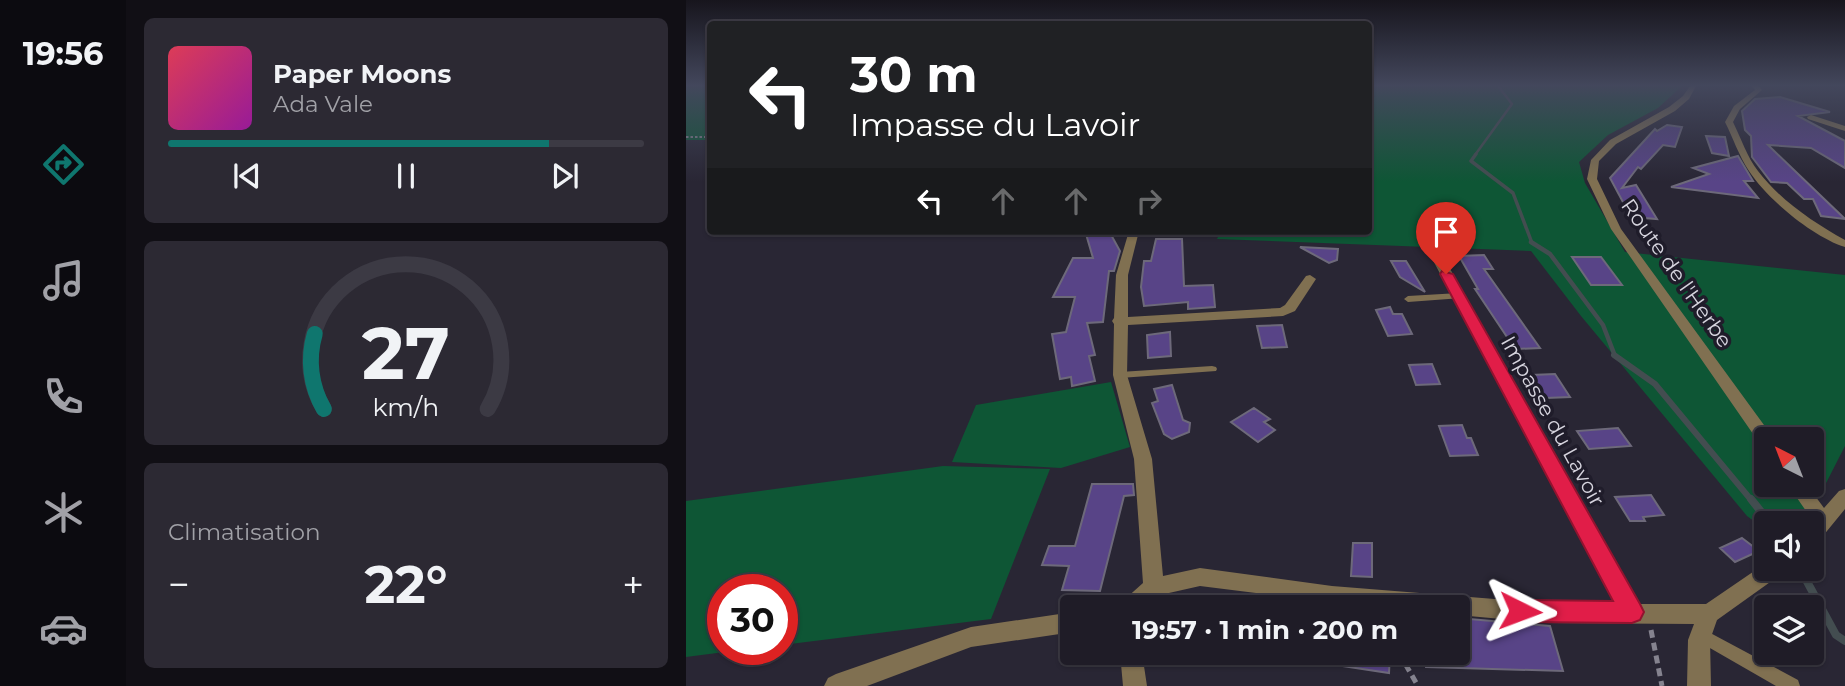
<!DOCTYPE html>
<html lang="fr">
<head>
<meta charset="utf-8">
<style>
  :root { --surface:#1f1c27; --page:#2c2933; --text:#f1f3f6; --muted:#a1a1a7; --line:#3c3a44; --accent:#0f766e }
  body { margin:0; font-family:Montserrat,sans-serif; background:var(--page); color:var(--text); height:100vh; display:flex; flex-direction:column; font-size:26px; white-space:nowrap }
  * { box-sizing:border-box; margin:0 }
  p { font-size:23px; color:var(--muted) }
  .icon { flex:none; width:38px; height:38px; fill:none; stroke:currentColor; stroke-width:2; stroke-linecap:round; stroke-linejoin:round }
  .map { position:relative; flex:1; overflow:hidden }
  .drawer { display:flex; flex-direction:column; gap:18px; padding:18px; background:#110f15; width:560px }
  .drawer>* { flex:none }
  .banner { position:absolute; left:21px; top:21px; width:665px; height:214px; border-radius:7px; box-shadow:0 2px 5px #0004,0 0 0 2px var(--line); background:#202124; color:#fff; overflow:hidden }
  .needle { width:46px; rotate:318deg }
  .tools { position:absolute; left:1068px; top:427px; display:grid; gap:14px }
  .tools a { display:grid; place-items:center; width:70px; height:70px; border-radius:7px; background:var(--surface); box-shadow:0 2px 5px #0004,0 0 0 2px var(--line); font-size:35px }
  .speed { position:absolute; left:21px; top:574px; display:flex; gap:14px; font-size:35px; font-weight:700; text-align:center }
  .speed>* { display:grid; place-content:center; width:91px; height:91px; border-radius:50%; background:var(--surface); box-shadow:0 2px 5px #0004,0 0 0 2px var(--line); line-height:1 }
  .speed .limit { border:10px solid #d22; background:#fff; color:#111 }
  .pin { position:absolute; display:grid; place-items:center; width:60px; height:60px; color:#fff; margin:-72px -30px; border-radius:50% 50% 50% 0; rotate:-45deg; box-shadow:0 0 7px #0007 }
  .pin .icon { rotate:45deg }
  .me { position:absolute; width:77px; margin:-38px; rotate:93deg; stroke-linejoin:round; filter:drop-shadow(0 0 5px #0008) }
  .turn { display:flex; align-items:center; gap:24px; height:147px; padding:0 28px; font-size:32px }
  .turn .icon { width:91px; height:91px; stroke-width:2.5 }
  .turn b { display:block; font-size:49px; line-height:60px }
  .lanes { display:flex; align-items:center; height:66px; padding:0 28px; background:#0003; justify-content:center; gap:35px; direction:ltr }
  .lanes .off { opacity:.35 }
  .big { font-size:52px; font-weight:700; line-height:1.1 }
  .drawer .widget { flex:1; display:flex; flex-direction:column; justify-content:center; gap:10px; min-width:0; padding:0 24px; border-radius:10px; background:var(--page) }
  .drawer .dial { align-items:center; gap:0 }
  .dial svg { height:182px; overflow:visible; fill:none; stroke:var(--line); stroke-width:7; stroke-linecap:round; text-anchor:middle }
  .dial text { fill:var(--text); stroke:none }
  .song { display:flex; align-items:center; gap:21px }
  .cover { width:84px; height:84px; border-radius:10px; background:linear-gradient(135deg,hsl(350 70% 55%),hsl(300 70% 35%)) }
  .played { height:7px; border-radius:4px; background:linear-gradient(90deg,var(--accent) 80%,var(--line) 80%) }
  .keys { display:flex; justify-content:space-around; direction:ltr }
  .heat { display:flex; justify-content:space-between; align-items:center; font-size:38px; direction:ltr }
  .trip { position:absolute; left:374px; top:595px; width:410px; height:70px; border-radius:7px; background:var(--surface); box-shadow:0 2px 5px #0004,0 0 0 2px var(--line); font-weight:700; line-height:70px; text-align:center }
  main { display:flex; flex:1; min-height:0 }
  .tabs { display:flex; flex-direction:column; width:126px; justify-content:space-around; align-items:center; background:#0c0b10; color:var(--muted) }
  .tabs .icon { width:49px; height:49px }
  .tabs .on { color:var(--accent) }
  .tabs b { font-size:32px; color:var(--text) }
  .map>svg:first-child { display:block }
  .green { fill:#0e5635; fill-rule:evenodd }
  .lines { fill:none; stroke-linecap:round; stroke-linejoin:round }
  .stream-far4 { stroke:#434d50; stroke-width:2.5 }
  .stream-far3 { stroke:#434d50; stroke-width:3.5 }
  .stream-far2 { stroke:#434d50; stroke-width:4.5 }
  .stream-far1 { stroke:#434d50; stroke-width:6 }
  .stream { stroke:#434d50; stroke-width:8 }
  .building { fill:#584487; stroke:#6d697a; stroke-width:2 }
  .path-far1 { stroke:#85838f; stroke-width:2; stroke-dasharray:2.5 2; stroke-linecap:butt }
  .path { stroke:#85838f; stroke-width:5; stroke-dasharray:8 5; stroke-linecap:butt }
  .service { fill:#807051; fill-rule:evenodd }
  .minor { fill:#807051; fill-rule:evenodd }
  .route { fill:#e11d48; stroke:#92132f; stroke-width:2 }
  .labels { text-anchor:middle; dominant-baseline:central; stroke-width:7; stroke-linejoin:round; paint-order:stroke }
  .street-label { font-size:21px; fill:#d6d4de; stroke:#1f1c2a }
</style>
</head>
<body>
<main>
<nav class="tabs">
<b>19:56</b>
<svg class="icon on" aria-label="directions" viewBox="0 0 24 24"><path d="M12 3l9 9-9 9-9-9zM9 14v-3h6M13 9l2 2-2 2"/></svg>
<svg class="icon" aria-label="music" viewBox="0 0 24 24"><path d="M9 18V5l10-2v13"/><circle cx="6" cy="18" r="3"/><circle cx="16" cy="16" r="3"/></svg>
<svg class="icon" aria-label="phone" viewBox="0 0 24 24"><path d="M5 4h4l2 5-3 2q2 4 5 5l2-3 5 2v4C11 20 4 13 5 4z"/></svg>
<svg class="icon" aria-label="climate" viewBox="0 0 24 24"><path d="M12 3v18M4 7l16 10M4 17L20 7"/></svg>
<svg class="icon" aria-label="car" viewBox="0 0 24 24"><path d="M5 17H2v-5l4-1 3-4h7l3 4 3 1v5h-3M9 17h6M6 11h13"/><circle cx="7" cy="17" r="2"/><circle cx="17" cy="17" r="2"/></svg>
</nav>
<section class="drawer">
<div class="widget">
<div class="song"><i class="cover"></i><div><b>Paper Moons</b><p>Ada Vale</p></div></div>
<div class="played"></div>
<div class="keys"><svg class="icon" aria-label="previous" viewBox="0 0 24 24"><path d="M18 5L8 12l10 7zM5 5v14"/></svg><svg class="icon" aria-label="pause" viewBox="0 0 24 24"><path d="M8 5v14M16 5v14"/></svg><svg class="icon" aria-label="next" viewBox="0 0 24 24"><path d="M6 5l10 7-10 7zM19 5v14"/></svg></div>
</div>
<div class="widget dial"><svg viewBox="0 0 100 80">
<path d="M14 69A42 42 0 1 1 86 69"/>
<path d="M14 69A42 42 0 0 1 10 36" stroke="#0f766e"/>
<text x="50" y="56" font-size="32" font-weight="700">27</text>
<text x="50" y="72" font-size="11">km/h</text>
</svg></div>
<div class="widget"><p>Climatisation</p>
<div class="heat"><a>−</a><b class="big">22°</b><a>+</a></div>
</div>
</section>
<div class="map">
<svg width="1159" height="686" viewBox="0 0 1159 686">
  <rect width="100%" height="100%" fill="#292634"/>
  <path class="green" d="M0,86H24V140H0Z
    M683,86H996L972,108L922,135L893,162L899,183L939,252L1159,275V446L1136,491L1105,523H1080V530L1061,516L895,316L845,251L531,239L535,231H682L683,97H689ZM1080,439H1125V485H1080Z
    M425,382L444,447L375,468L266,462L290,405Z
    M257,466L364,469L305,619L96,645V590H37V649H62L0,657V501Z"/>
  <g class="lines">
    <path class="stream-far4" d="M789,155L826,104L812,86"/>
    <path class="stream-far3" d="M790,154L785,161L827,193L846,243"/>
    <path class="stream-far2" d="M845,242L864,254L917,325L929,356"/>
    <path class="stream-far1" d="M928,355L969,384L1066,501"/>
    <path class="stream" d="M1065,499L1084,523
      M1118,576L1150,635L1159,641"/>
  </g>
  <path class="building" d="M1094,97L1144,112L1112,116L1159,141V168L1125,148L1082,145L1159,219L1135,216L1127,199H1118L1101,183L1085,182L1066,157L1065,136L1059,130L1056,111L1069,99Z
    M981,125L996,127L989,147L977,145L955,169L952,167L936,188L950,185L971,219L945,217L924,178L969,129L971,131Z
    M1020,136L1039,137L1043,156L1026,153Z
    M1052,156L1067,181H1058L1072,198L985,187L1023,174L1007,168Z
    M423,231L434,251L428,271H423L417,322L401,323L409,355L403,356L409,381L386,386L385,377L374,379L366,334L380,332L389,297H367L387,258H407L400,234Z
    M470,239H496L498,286L527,285L529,307L502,309V302L458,306L455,287L458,261H465Z
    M614,247L652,249L651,260L643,263Z
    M798,255L807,269H798L854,348L829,349L789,289H792L773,256Z
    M886,257H915L936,285H905Z
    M705,261H720L739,292L714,277Z
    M704,307L707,314H716L726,334L702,336L690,310Z
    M596,325L601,347L576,348L571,326Z
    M484,332L485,356L462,358L461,335Z
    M746,364L754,384L730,385L723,365Z
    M869,374L884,397L860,398L846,375Z
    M486,385L497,420L504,423L503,432L486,439L478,434L466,403L472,401L468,389Z
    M568,408L584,419L578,422L589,430L572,442L545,422Z
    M776,425L781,438H785L792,455L764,456L753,426Z
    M932,428L945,446L903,449L891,431Z
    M406,484H447L448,495L438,496L414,591L376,590L383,566L356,565L363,546H389Z
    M965,495L978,515L957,517L959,521H944L929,497Z
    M1056,538L1073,551L1049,562L1034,548Z
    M667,543H686V577L665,576Z
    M772,618L864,626L877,671L740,667L737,653H772Z
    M624,653H704L703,673L623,661Z"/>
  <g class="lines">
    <path class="path-far1" d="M0,137H24"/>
    <path class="path" d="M965,630L976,686
      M713,653L732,686"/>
    <path class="service" d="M773,293L777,296L776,298L722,302L718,299L722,296Z
      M526,366L530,367L531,369L530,371L434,378L429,375L434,372Z
      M1015,628L1112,680L1114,686H1090L1010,640L1007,635L1010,630Z"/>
    <path class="minor" d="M1004,86H1010L1003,99L989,111L930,144L913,161L911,179L935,229L1086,436L1088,439H1080V446L1074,444L925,229L901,179L905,160L924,140L983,107L997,96Z
      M1066,86H1073L1076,90L1054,109L1047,122C1055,138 1061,157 1072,171C1094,200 1128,223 1159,240V247C1127,237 1081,199 1063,171C1053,156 1047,138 1039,122L1048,106L1069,90Z
      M1125,115L1159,126V131L1122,119L1121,117Z
      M443,231H453L442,275V317L594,308L599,305L620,276L624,275L630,279L609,311L597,316L442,325L441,375L466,459L477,576L514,568L646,586L859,603L930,604L742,251L748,248L754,251L953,604H1020L1080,563V569H1097L1094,575L1031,620L1024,640L1025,686H1001L1002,640L1008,624L859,623L772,615V607H680L514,586L474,595L461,607H435L438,600L457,583L448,459L427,375L428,324L426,321L428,318L430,275Z
      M1102,485H1121L1138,508L1153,491L1159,489V509L1132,542L1125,544L1124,523L1127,521Z
      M387,612V632L285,647L181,686H138L142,678L150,674L285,627Z
      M434,653H456L461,686H437Z"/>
  </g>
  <linearGradient id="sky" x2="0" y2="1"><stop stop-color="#17151d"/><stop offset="0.47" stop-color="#43475c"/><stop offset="1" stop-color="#43475c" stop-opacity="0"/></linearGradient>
  <rect width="1159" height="182" fill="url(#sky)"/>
  <path class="route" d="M756,271L767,274L954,604L958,612L954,620L946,623L834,622L825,619L821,611L825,603L834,600L927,601L754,274Z"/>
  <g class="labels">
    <g class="street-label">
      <text transform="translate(991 273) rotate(55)">Route de l'Herbe</text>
      <text transform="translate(867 421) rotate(61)">Impasse du Lavoir</text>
    </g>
  </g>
</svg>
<div class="tools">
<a><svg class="needle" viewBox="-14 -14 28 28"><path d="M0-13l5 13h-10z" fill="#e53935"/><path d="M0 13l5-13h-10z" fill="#a1a1a7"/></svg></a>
<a><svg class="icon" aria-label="sound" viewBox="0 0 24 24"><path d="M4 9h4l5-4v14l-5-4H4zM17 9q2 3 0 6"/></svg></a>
<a><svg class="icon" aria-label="layers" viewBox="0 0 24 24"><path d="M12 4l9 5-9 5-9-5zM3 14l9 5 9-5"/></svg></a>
</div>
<div class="speed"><div class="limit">30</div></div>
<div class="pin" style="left:760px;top:274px;background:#d93025"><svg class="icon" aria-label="arrive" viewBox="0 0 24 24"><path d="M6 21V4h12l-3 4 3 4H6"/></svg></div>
<svg class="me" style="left:834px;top:611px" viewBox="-20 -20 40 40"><path d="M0-17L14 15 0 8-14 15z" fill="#e11d48" stroke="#fff" stroke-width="4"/></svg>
<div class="trip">19:57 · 1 min · 200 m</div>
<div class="banner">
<div class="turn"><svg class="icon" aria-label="left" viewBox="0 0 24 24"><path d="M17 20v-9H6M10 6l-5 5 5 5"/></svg><div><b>30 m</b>Impasse du Lavoir</div></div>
<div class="lanes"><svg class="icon" aria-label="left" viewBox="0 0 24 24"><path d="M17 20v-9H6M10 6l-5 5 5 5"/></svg><svg class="icon off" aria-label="ahead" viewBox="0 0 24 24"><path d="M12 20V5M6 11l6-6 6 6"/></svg><svg class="icon off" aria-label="ahead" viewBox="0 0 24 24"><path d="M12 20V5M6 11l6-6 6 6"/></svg><svg class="icon off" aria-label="right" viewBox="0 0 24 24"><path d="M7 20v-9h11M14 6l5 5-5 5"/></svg></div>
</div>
</div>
</main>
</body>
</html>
